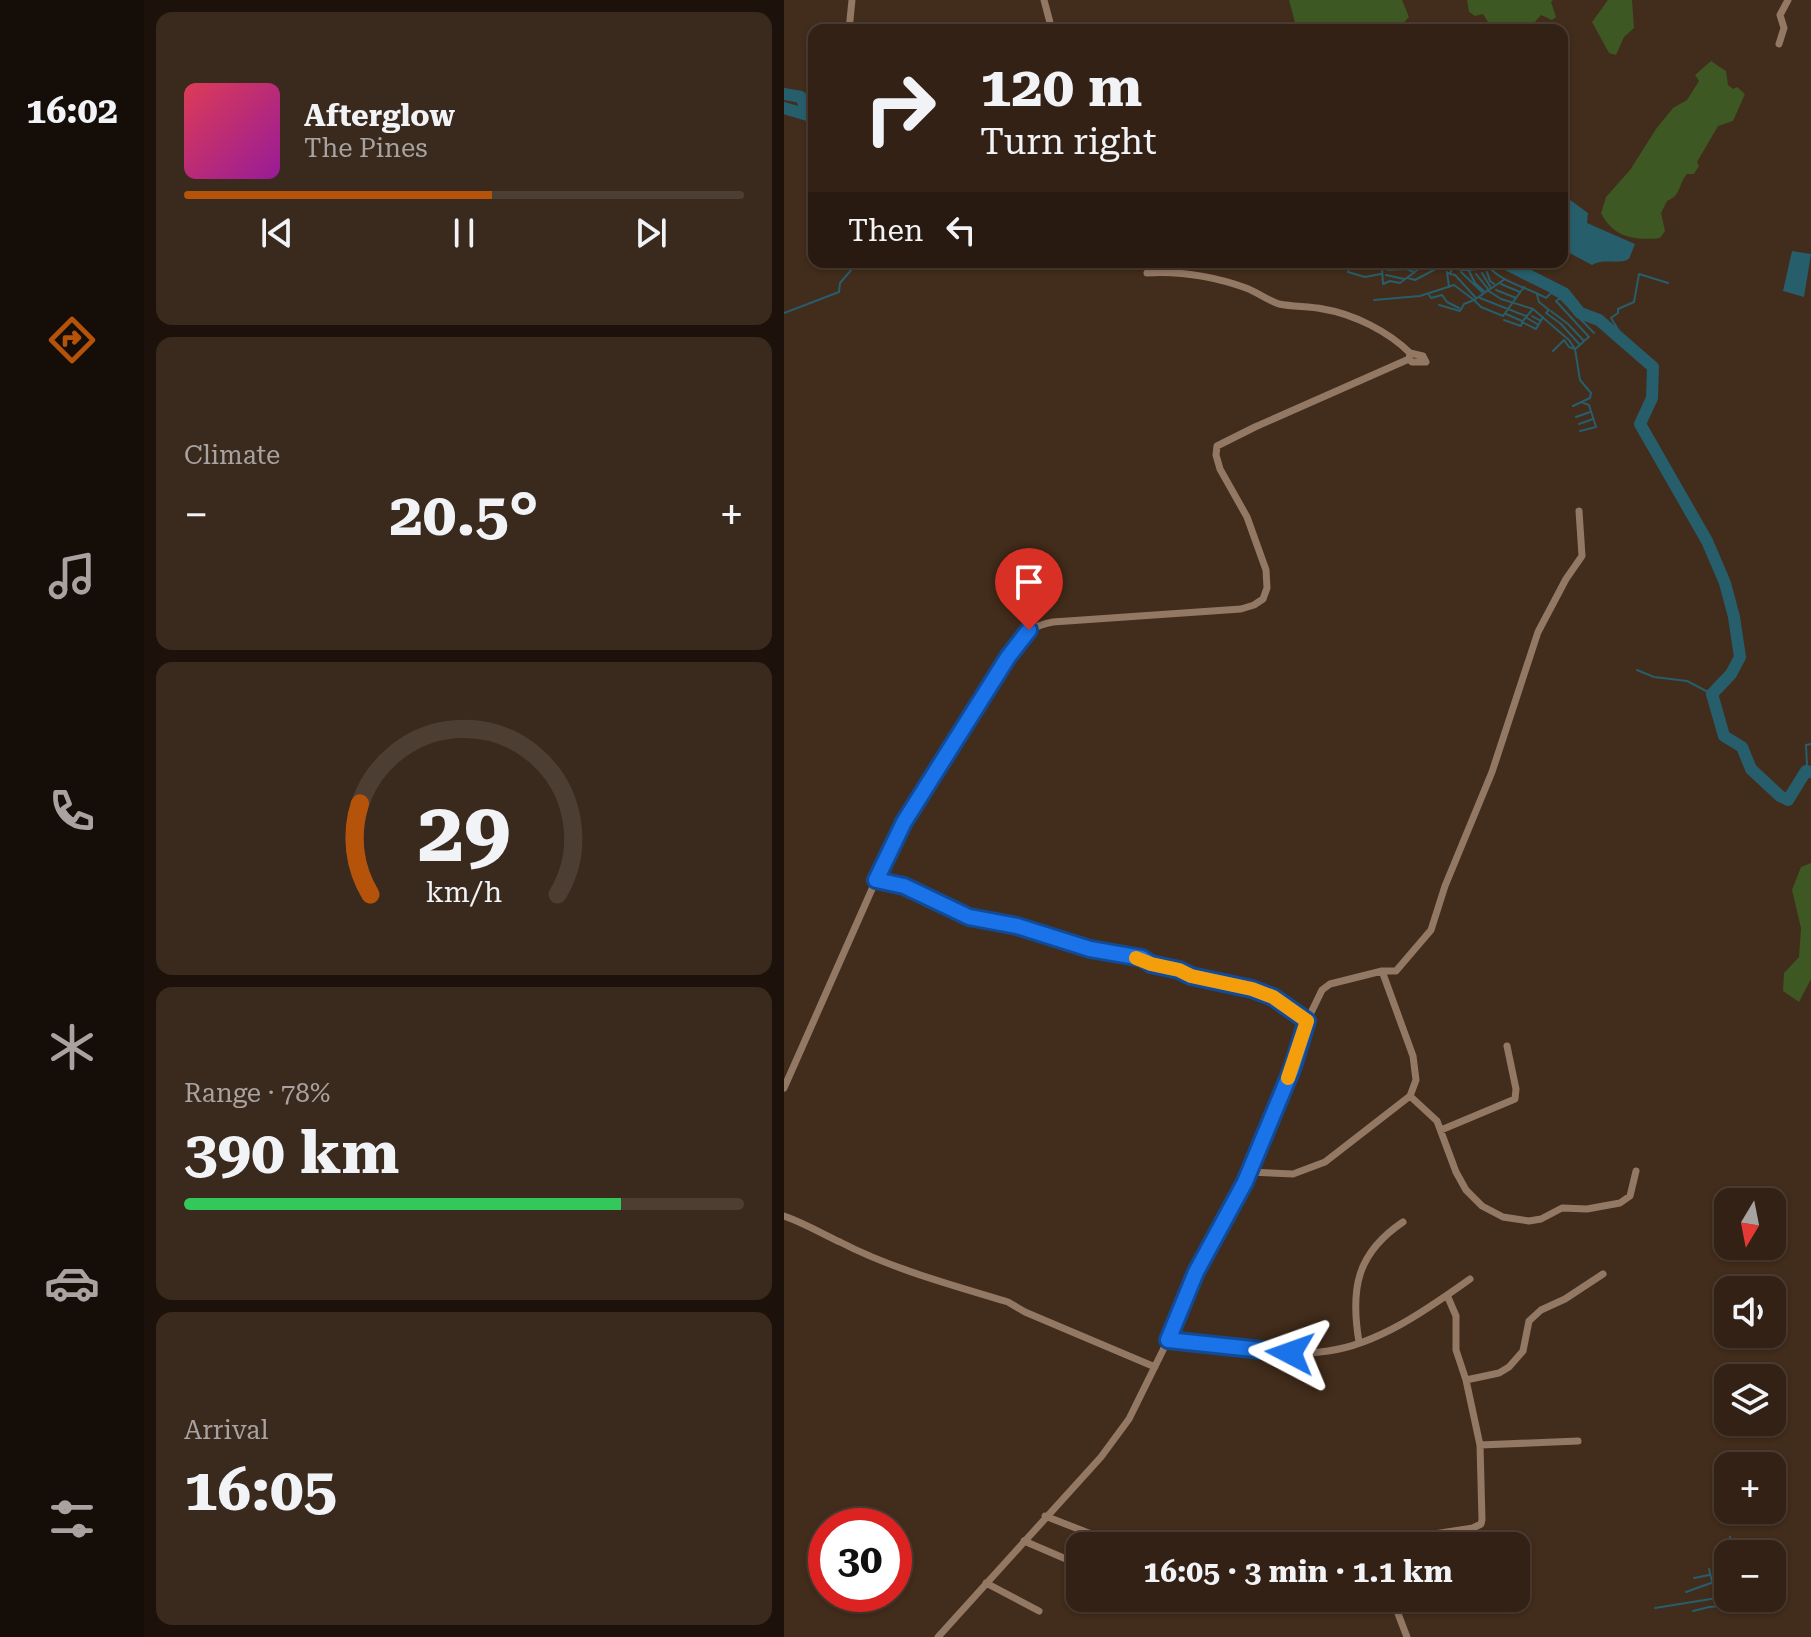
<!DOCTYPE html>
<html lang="en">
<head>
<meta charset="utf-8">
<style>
  :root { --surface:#322114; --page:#3a291d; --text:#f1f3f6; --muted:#a8a3a0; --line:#4d3e34; --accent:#b45309 }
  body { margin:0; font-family:"Roboto Serif",serif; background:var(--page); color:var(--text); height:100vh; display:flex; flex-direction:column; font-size:30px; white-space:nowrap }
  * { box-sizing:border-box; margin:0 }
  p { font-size:26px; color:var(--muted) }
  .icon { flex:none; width:44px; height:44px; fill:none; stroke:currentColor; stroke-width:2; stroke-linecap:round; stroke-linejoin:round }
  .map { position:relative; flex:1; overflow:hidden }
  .panel { display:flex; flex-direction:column; gap:12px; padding:12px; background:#1c120b; width:640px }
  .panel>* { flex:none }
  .banner { position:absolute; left:24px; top:24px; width:760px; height:244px; border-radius:16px; box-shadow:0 2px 6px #0004,0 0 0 2px var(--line); background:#322114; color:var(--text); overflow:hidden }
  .needle { width:52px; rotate:190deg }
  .fabs { position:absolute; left:930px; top:1188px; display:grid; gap:16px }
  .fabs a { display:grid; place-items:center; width:72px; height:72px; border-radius:16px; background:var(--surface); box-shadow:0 2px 6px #0004,0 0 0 2px var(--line); font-size:40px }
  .speed { position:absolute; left:24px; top:1508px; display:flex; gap:16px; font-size:40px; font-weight:700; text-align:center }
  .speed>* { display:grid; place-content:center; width:104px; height:104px; border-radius:50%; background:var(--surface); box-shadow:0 2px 6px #0004,0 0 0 2px var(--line); line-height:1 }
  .speed .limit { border:12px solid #d22; background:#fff; color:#111 }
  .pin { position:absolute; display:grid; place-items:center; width:68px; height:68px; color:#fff; margin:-82px -34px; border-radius:50% 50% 50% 0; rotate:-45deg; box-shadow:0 0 8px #0007 }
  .pin .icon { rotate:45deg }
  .me { position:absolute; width:88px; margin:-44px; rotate:274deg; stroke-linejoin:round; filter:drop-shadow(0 0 6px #0008) }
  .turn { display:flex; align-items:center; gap:28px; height:168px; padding:0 40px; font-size:36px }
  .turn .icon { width:104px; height:104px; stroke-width:2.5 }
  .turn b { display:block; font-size:56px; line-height:68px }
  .then { display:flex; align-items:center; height:76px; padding:0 40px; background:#0003; gap:16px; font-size:30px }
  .big { font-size:60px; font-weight:700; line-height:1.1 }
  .panel .card { flex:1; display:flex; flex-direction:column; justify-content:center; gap:12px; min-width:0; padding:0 28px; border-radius:16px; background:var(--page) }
  .panel .dial { align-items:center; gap:0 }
  .dial svg { height:208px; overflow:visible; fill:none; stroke:var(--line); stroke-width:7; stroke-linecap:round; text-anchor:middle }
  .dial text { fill:var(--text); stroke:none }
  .song { display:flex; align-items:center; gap:24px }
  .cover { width:96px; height:96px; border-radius:12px; background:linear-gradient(135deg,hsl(350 70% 55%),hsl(300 70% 35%)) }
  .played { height:8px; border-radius:4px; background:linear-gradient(90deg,var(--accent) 55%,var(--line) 55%) }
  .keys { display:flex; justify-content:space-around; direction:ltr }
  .heat { display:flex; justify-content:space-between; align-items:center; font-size:44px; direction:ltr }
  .charge { height:12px; border-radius:6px; background:linear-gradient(90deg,#34c759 78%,var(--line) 0) }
  .trip { position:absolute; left:282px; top:1532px; width:464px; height:80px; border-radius:16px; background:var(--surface); box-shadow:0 2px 6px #0004,0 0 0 2px var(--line); font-weight:700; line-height:80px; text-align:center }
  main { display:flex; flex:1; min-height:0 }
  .dock { display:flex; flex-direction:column; width:144px; justify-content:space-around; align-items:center; background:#140d08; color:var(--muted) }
  .dock .icon { width:56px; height:56px }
  .dock .current { color:var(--accent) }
  .dock b { font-size:36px; color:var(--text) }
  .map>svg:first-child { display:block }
  .green { fill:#3d5822 }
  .water { fill:#275e6b }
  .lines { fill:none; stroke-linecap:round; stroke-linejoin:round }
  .stream { stroke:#275e6b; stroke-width:2 }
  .river { stroke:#275e6b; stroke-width:12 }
  .street { stroke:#937863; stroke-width:7 }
  .route-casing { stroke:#114b97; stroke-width:20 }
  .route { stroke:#1a73e8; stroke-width:14 }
  .slow { stroke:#f59e0b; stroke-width:14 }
</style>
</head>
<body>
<main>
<nav class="dock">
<b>16:02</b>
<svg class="icon current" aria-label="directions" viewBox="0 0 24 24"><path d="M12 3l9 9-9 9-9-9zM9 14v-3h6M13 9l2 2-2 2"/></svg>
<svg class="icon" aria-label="music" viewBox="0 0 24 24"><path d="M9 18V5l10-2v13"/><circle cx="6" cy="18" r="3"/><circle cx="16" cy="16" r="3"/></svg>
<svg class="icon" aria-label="phone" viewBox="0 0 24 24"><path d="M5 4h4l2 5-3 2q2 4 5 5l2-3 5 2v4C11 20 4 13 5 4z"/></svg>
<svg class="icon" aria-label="climate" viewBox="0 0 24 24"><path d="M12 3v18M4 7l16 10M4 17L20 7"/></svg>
<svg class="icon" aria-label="car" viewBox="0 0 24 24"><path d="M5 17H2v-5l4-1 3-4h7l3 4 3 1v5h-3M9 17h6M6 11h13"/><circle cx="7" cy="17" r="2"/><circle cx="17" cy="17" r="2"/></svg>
<svg class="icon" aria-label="filters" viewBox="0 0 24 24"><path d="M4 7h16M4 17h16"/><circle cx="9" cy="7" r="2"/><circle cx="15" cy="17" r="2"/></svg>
</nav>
<section class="panel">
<div class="card">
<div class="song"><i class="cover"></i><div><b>Afterglow</b><p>The Pines</p></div></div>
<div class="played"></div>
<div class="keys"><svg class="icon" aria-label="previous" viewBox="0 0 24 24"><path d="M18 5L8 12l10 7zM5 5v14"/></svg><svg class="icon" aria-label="pause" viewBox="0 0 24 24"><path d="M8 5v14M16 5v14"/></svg><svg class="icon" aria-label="next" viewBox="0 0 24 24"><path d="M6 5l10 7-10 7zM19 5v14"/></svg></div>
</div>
<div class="card"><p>Climate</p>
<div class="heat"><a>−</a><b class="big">20.5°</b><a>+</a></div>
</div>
<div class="card dial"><svg viewBox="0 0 100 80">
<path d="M14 69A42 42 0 1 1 86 69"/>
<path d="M14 69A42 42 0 0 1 10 34" stroke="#b45309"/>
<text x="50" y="56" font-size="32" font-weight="700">29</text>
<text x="50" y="72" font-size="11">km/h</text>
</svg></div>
<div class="card"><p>Range · 78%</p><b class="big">390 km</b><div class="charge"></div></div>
<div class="card"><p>Arrival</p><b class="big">16:05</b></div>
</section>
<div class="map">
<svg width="1027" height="1637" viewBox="0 0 1027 1637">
  <rect width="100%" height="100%" fill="#422c1b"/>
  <path class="green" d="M505,0H618L625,17L613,30H513Z
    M683,0H769L767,2L772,17L768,20L757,15L750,23L757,30H709L699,14L691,16L685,12Z
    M824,0H848L850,28L840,37L832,55L825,53L808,22Z
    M927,61L942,71L944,85L949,89L953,87L961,94L949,121L934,126L913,162L915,166L910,174H903C894,184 898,195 883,201L877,213L881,231L876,238C850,241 829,237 817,213L822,197L846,170L872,129L889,108L903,100L915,81L911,75Z
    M1027,863V979L1015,1002L999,991L1000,973L1015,957L1017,928L1008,890L1017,867Z"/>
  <path class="water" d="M778,194L804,213L803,223L851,244L845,259C834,265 820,258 808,265L778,249Z
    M1008,251L1027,254L1020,297L999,291Z"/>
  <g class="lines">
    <path class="stream" d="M568,262L564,272L581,277L597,274
      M602,262H626
      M637,262L649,269
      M659,262C675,274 687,270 705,267L707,262
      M674,262L688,264L692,262
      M705,267C719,283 743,287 762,298L767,293L776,298L772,301L805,337L800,341
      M568,268L577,269L596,262
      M598,268L599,284L606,281L616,283L644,262
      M604,270L622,269L630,272
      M685,271L691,283L700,291
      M677,272L698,292
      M703,272L706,281L710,284
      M698,273L707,288
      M666,274L671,275L692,298
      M692,274L704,289
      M602,275L620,279
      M624,278L631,280L661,264
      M717,284L736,292
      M665,287L663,272L666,274L668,269
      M703,290L717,299L749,309L785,340L791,349L796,380L807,393L806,398L789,406
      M712,290L732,298
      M645,295L647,298L658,295L663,302L675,308
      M753,295L755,302L765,310L762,313L777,324L796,345L791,349L785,347L780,340L769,351
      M696,298L742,316
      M776,298L810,333
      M590,300L636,296L670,285L690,300L721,279
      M655,305L676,311L680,304L690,300L697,307L719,316L740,287
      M748,310L738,322L752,329L759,317
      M767,311L784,324L800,341L797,344
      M0,313L55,292L56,283L74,262
      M722,314L738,321
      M748,316L757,321
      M743,318L753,324
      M720,320L737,326L738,323
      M835,336V331L827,318L834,313V309L850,302L855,274L884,283
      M792,417L806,412
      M795,424L809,419
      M796,431L812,427L805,405L797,402
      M853,670L870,677L903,681L928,694
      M1027,772L1023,765L1022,745L1027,744
      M946,1537L954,1554
      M925,1569L934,1606
      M910,1578L925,1575
      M933,1589L944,1586
      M902,1592L927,1583
      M871,1608L933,1598
      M909,1611L925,1607L964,1604L962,1598"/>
    <path class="river" d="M0,94L17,97L25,115
      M0,108L27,116
      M718,262L780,293L796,313L815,320L869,367L868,398L856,424L923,541L941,583L950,617L956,657L947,674L928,694L940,736L958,747L967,769L996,796L1004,800L1022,771L1027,772"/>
    <path class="street" d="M260,0L268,30
      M65,30L68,0
      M995,44L1000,28L996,15L1004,0
      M363,273C396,271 431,277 462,288C473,292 483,300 495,304C510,307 525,306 539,309C570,314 605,332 626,353
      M626,353L639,356L642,362H628L625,359Z
      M92,880L120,822L224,657C239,637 242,627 269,622L457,609L470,605L479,599L483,588L482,570L463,517L436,469L432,455L433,446L471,427L625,359
      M0,1088L92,880L120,886L185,917L233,926L306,949L358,958L367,964L395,970L407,976L468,989L489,997L523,1021
      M626,1096L653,1121L672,1172L682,1190L698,1206L719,1217L745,1221L757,1219L778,1208L803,1209L836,1203L846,1196L852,1171
      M657,1130L731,1099L732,1089L723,1046
      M465,1172L509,1174L541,1162L626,1096L632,1080L629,1056L598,971
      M0,1216C20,1223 37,1233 56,1242C108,1269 168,1285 224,1302L241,1312L371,1367
      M384,1340C435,1346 492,1359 544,1351C595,1344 645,1308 686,1279
      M575,1342C566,1288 573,1253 619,1222
      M682,1380L715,1373L725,1367L739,1351L745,1321L757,1310L781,1299L819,1274
      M696,1445L794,1441
      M261,1516L338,1546
      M240,1541L296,1565
      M595,1546L611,1540L689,1528L697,1524L698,1520L696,1445L682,1380L672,1350V1316L663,1295
      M202,1583L255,1611
      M608,1598L623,1637
      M154,1637L317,1457L345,1419L384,1340L412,1272L461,1182L508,1069L523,1021L538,990L546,984L598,971H612L647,930L661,886L708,772L754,632L782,579L798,556L795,511"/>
  </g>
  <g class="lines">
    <g class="route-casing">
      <path id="route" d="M245,630L224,657L120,822L92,880L120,886L185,917L233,926L306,949L358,958L367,964L395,970L407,976L468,989L489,997L523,1021L508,1069L461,1182L412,1272L384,1340L506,1353"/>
    </g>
    <use href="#route" class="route"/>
    <path class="slow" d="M352,958L367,964L395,970L407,976L468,989L489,997L523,1021L504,1078"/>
  </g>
</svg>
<div class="fabs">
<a><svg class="needle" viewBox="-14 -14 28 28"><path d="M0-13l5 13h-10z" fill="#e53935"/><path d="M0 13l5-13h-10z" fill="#a8a3a0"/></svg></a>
<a><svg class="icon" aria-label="sound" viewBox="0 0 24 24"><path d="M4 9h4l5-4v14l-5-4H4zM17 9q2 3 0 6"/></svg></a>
<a><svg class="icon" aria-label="layers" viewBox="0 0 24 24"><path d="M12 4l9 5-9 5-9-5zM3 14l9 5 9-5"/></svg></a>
<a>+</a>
<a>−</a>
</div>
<div class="speed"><div class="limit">30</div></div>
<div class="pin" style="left:245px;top:630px;background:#d93025"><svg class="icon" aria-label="arrive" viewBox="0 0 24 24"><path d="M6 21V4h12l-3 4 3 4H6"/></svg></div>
<svg class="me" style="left:506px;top:1353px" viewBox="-20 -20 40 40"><path d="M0-17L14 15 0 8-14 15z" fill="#1a73e8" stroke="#fff" stroke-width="4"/></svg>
<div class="trip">16:05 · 3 min · 1.1 km</div>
<div class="banner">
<div class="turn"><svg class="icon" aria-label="right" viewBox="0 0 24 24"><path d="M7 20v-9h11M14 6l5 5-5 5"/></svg><div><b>120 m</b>Turn right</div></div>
<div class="then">Then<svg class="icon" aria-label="left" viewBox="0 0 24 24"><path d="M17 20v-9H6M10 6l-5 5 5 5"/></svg></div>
</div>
</div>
</main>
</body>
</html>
